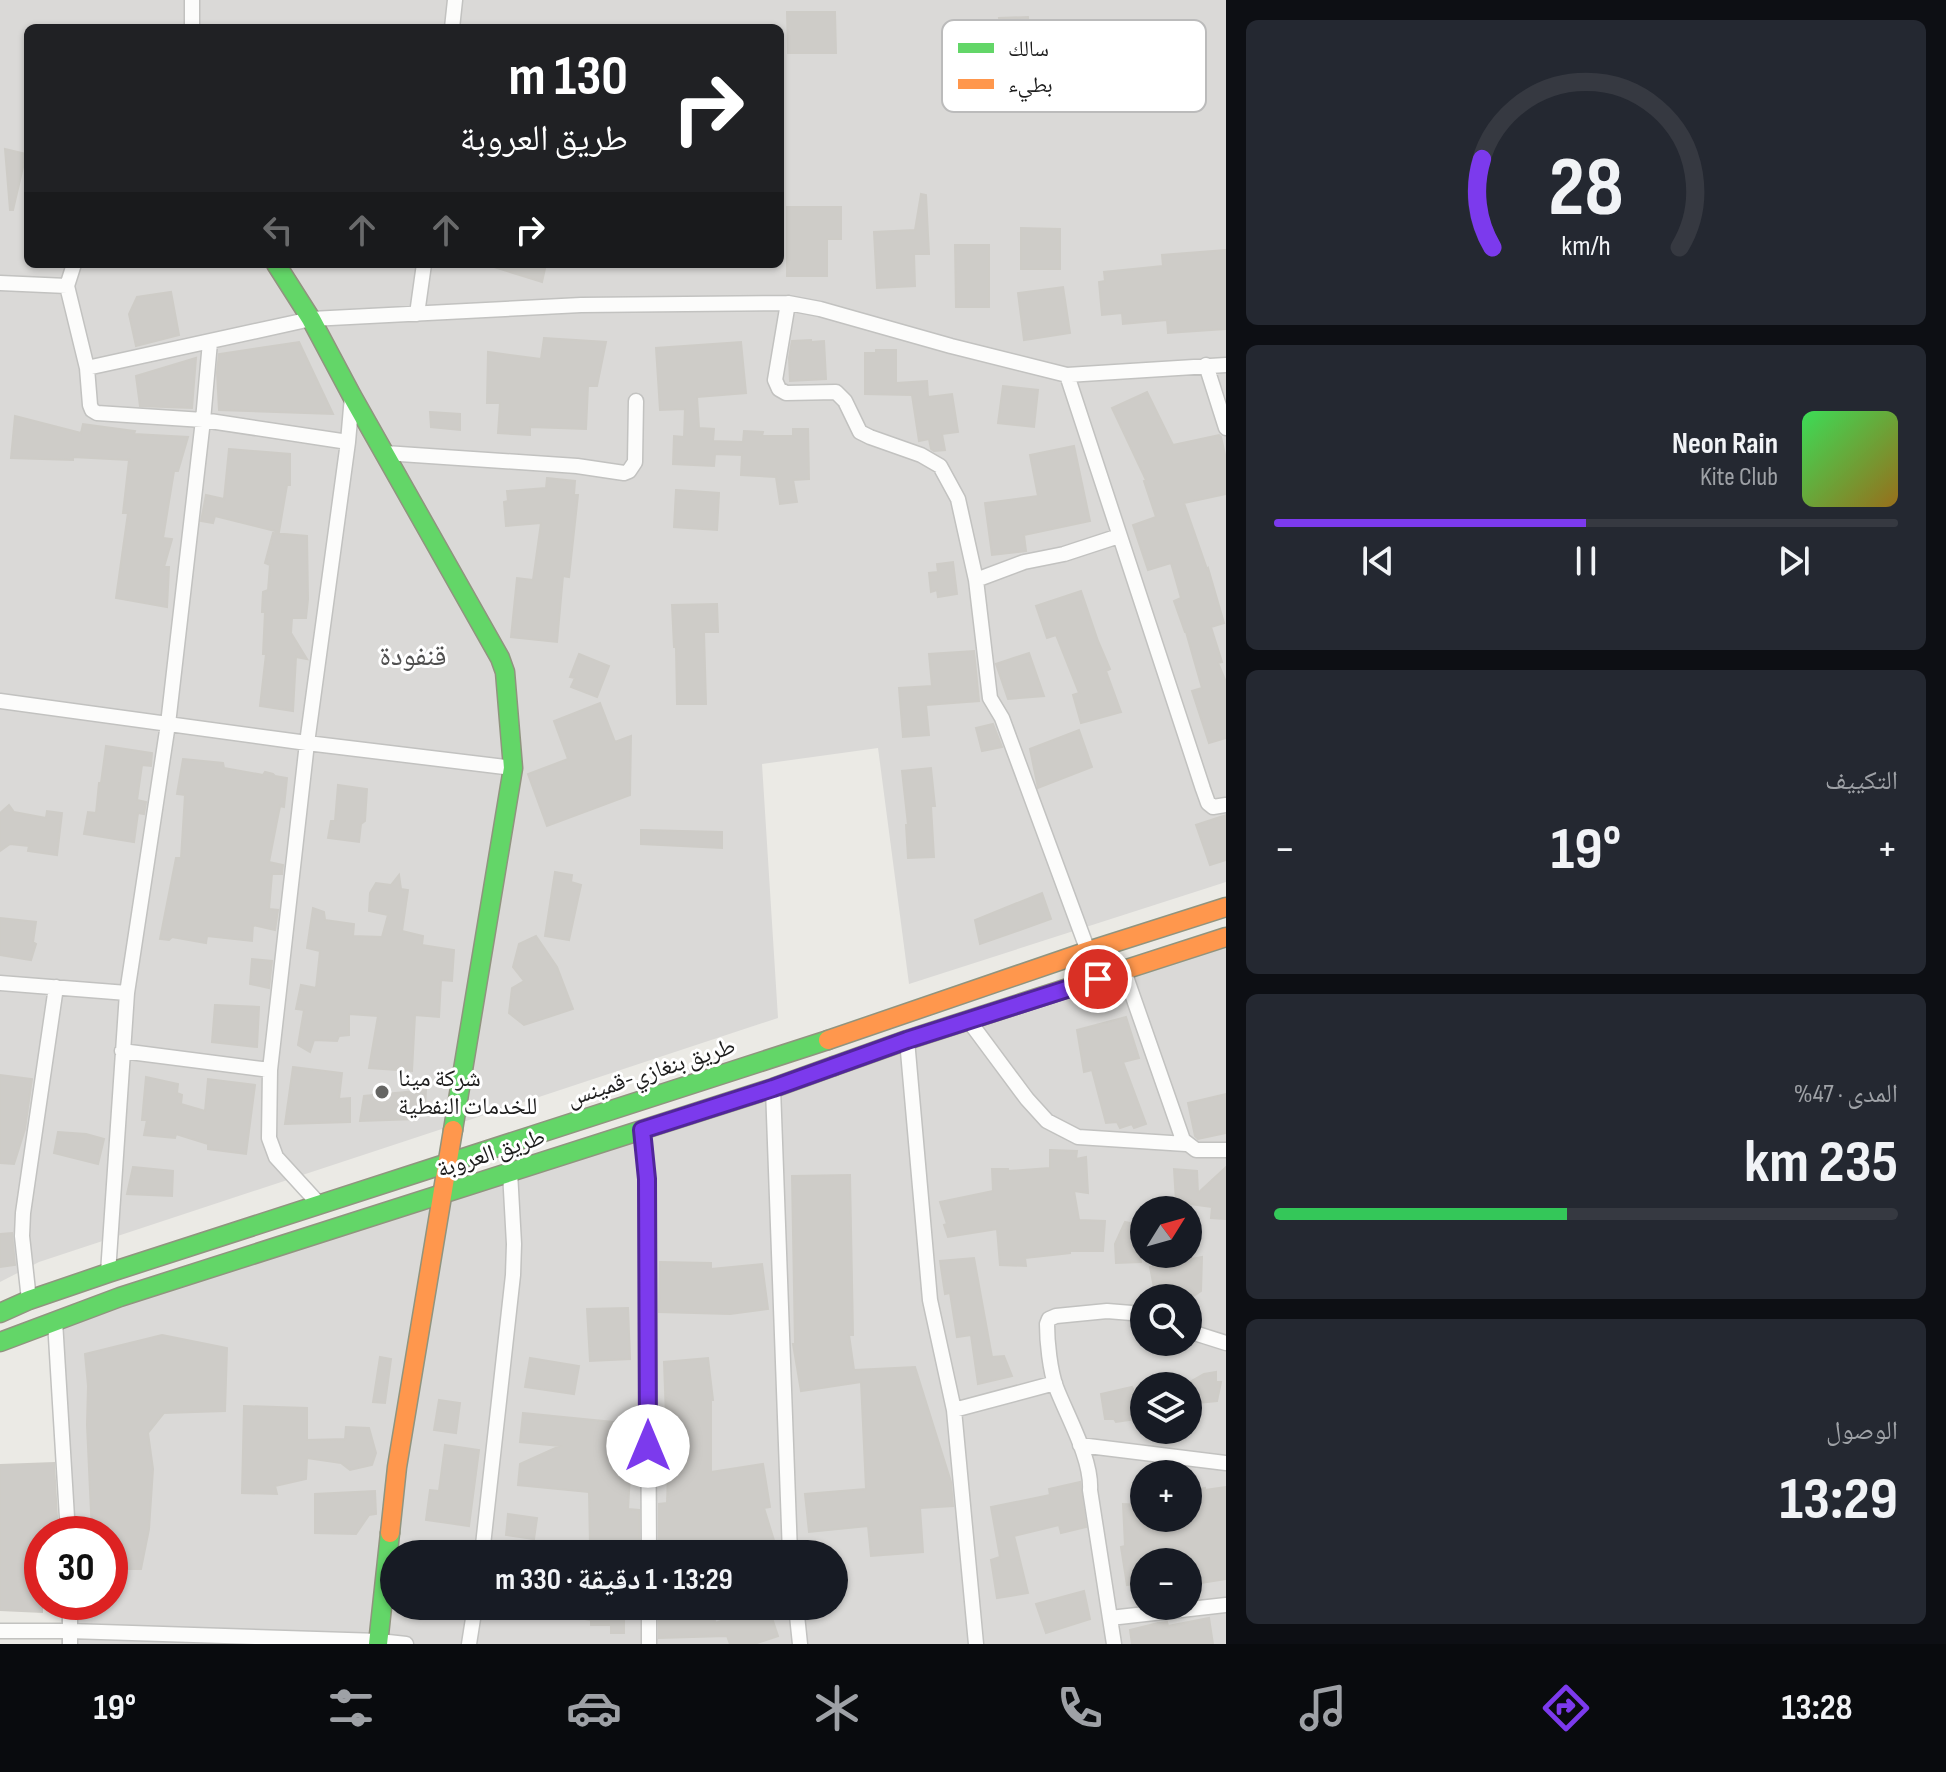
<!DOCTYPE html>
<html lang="ar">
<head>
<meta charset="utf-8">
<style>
  :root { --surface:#171b24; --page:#242831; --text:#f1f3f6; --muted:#9ea1a6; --line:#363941; --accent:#7c3aed }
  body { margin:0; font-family:"Sofia Sans Condensed","Noto Naskh Arabic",sans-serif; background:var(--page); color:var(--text); direction:rtl; height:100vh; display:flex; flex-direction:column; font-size:30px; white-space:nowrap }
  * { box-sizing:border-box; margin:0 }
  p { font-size:26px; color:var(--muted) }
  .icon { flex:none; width:44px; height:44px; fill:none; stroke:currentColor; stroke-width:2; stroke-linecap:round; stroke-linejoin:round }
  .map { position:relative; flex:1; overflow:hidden; direction:ltr }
  .side { display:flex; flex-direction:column; gap:20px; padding:20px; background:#0d0f14; width:720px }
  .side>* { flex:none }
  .hud { position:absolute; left:24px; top:24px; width:760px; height:244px; border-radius:12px; box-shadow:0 2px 6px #0004; direction:rtl; background:#202124; color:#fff; overflow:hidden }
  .needle { width:52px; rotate:53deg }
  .tools { position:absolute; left:1130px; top:1196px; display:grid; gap:16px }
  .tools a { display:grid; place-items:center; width:72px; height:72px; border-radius:50%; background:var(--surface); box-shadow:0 2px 6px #0004; font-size:40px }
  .speed { position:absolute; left:24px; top:1516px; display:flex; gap:16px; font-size:40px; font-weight:700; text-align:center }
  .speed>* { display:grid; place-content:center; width:104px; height:104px; border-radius:50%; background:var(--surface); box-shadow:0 2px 6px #0004; line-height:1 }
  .speed .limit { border:12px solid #d22; background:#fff; color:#111 }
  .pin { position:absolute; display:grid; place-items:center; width:68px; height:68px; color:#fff; margin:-34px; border:4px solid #fff; border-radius:50%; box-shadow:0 2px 8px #0007 }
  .me { position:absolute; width:88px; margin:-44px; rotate:0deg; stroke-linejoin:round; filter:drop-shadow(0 0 6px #0008) }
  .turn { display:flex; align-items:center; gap:28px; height:168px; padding:0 24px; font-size:36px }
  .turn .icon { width:104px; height:104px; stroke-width:2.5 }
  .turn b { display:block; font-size:56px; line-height:68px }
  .lanes { display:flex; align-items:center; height:76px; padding:0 24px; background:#0003; justify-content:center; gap:40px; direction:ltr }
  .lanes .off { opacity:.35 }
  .big { font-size:60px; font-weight:700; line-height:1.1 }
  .side .widget { flex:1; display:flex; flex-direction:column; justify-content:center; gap:12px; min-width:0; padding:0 28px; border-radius:12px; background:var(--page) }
  .side .dial { align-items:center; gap:0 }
  .dial svg { height:208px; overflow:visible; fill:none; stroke:var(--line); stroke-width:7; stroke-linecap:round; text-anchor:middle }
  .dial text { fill:var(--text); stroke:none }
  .song { display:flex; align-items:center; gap:24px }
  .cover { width:96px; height:96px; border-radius:12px; background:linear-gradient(135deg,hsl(130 70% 55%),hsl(40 70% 35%)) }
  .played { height:8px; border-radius:4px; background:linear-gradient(90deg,var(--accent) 50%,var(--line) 50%) }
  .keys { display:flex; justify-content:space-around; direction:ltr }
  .heat { display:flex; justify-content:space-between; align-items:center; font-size:44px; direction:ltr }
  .charge { height:12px; border-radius:6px; background:linear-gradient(90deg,#34c759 47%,var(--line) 0) }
  .trip { position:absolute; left:380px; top:1540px; width:468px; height:80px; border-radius:40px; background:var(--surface); box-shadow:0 2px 6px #0004; font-weight:700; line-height:80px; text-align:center; direction:rtl }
  .tabs { display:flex; height:128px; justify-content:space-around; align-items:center; background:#090b0e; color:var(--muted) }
  .tabs .icon { width:56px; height:56px }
  .tabs .active { color:var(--accent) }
  .tabs b { font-size:36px; color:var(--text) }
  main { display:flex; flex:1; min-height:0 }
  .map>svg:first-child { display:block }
  .residential { fill:#dad9d7; fill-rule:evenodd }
  .building { fill:#ceccc8; stroke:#ceccc7; stroke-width:2 }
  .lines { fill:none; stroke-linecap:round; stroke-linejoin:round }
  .street-casing { stroke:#c2c2c0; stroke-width:17 }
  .fast-casing { stroke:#90947f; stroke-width:21 }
  .slow-casing { stroke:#90947f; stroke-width:21 }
  .street { stroke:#fcfcfb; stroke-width:14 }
  .fast { stroke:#63d668; stroke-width:18 }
  .slow { stroke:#ff974d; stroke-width:18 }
  .route-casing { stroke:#51269a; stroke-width:20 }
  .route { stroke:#7c3aed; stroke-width:14 }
  .poi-dot { fill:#656563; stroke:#fff; stroke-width:3 }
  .labels { text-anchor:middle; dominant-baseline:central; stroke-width:6; stroke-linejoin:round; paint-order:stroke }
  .street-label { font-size:24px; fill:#1d1d1d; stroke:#fff }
  .poi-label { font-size:24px; fill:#1d1d1d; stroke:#fff; text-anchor:start }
  .quarter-label { font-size:28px; fill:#505050; stroke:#fff }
  .key { fill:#fff; stroke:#bbb; stroke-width:2 }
  .key-label { font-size:22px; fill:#1d1d1d }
</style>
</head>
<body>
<main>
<section class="side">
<div class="widget dial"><svg viewBox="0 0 100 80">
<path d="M14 69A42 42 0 1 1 86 69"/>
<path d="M14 69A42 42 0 0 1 10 35" stroke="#7c3aed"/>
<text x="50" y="56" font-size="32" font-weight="700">28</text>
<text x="50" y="72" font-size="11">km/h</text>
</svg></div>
<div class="widget">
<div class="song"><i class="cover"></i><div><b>Neon Rain</b><p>Kite Club</p></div></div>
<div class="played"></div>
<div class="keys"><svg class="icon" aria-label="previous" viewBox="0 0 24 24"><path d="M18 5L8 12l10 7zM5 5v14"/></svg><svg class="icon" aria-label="pause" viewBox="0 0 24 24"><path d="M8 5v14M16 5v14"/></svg><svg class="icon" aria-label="next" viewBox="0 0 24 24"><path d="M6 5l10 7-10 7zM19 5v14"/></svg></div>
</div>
<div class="widget"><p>التكييف</p>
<div class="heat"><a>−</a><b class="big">19°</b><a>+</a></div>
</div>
<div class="widget"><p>المدى · 47%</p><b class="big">235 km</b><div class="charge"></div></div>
<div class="widget"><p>الوصول</p><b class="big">13:29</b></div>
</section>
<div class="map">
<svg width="1226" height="1644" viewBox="0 0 1226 1644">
  <rect width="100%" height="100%" fill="#ebeae5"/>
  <path class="residential" d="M0,0H1226V882L909,984L878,748L762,764L778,1018L39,1262L0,1282ZM28,28H780V264H28Z
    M1226,941V1644H61V1602H110V1534H62V1325ZM1144,1210H1188V1254H1144ZM1144,1298H1188V1342H1144ZM1144,1386H1188V1430H1144ZM1144,1474H1188V1518H1144ZM394,1554H834V1606H394ZM1144,1562H1188V1606H1144Z"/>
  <path class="building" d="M787,12H835L836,53H788Z
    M1028,17L1030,66L1001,67L999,18Z
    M5,149L26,154L13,210H10Z
    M921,194L926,195L929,254H914L915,286L877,288L874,232L915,230Z
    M787,207H841V239H827V276H787Z
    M1021,228L1060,229V269H1021Z
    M955,245H989V307H956Z
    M1226,250V329L1168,333L1167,320L1123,324L1122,313L1102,315L1099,282L1105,281L1104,272L1163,266L1162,255Z
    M494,264H546L542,282L494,267Z
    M1063,287L1070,333L1024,340L1018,293Z
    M171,292L179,335L136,346L129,314L137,297Z
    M544,338L606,342L597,386H588L586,429L530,427V435L498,433L500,403H487L488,352L541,359Z
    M811,340V342L824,341L826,379L790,381L789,358L792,341Z
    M299,342L333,414L219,410L217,372L219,354Z
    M741,342L746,393L697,397L699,428L714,429L713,441L743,442L744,431L763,432L762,436H793V429H808L809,479L793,480L797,502L780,504L776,477L741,475L742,455L715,454L714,466L673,464L674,436L684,437L685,409L660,410L656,348Z
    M876,350H896V383L927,381L928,397L952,394L958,432L942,434L945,450L934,451L931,449L929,439L919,441L912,395L865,394V353H876Z
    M196,358L192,408L140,406L136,376Z
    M1003,386L1038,390L1034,427L998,423Z
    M1147,392L1173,445L1219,435L1221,437L1226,459V494L1184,503L1207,569L1208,568L1224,623L1211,627L1222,662L1218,663L1226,682V738L1209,743L1192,691L1202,688L1186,632H1185L1174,601L1181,598L1171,563L1148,570L1133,525L1156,517L1144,481L1146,480L1112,408Z
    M430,412L460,414V430L431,427Z
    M15,416L81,433L83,424L135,431L134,434L188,437L178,471H174L163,538L172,539L164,567H169L167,607L116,598L128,513H123L129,460L73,457V460L11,458Z
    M1074,446L1090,521L1024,535L1026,551L992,555L985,503L1038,496L1030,455Z
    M229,449L290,454V485H287L279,532L215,516L213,523L201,521L206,495L224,499Z
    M547,478L575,481L574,495H578L569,577L563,576L557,642L511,637L517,578L533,580L541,523L506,526L504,502L508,501L507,491L546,488Z
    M676,490L719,493L717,530L674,527Z
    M273,533L307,536L308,599L306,618H292L291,633L307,659L296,657L293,711L260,706L266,654H263L265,612H262L263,592L268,590L270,565L265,563Z
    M953,562L957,594L938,597L937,590L931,592L929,573L938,572L937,564Z
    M1081,591L1098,641L1110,669L1106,671L1121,712L1081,723L1073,695L1079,693L1056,635L1047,638L1036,606Z
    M717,604L718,632H704L706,704H677L676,647H674L672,605Z
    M974,651L979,701L926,705L929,735L903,737L899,688L932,686L929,654Z
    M1029,653L1044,696L1008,699L996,664Z
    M579,654L609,666L597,697L571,687L575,678L570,677Z
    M600,703L615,742L631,736L630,795L547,826L528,774L568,759L554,721Z
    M993,724L1002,747L982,751L976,728Z
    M1079,730L1092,767L1038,788L1030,749Z
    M106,746L152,753L151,766L142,765L137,800L146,802L144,814L138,813L134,842L84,834L88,812L96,813L99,783H101Z
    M183,759L223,763L224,768L263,775L265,772L273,774L275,776L287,778L284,807L280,806L269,862L283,865L282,874H272L269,909L278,910L275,930L253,925L252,941L207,936L206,943L172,937L169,940L160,939L176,858H181L185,795L177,794Z
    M931,768L935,806H931L934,857L908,858L906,825H908L902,771Z
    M338,785L367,789L365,821L361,824L359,842L328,838L331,821H335Z
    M9,805L14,812L46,818L47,811L62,813L57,855L28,851L29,846L10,844L0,851V813Z
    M1226,815V860L1210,865L1196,825Z
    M641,830L722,832V848L641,844Z
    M555,872L572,875L571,882L581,885L569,940L545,936Z
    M399,875L401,889L408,890L402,931L423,936L422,945L454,950L452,981L441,980L439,1017L415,1015L412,1071L369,1068L378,1016L349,1014V1035L339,1036L337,1041L314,1040L310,1052L298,1045L304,1010L296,1009L301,985L316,988L320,951L307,948L313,908L324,912L325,920L354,924L353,936L382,937L388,915L369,911L370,893L376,883L391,885Z
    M1042,893L1051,919L980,944L975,920Z
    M0,918L36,922L33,942L36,944L31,960L0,955Z
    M536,936L557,967L573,1009L524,1025L509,1013L512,988L524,981L513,967L519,944Z
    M252,959L272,961L269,988L250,984Z
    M215,1005L259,1007L257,1047L212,1042Z
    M1126,1017L1139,1058L1123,1062L1146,1124L1134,1128L1132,1124L1120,1128L1117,1122L1106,1123L1092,1070L1084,1072L1077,1030Z
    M293,1067L342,1073L339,1099L350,1098V1122L285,1124Z
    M0,1075L32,1079L25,1129L14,1164L0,1163Z
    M146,1077L178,1084L177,1093L182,1095L181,1104L205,1111L208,1079L255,1085L246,1154L208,1149V1144L176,1134L175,1138L144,1135L147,1120H142Z
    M426,1090L425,1108L418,1119L360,1121L364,1096Z
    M1226,1094V1133L1198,1139L1195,1136L1188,1103Z
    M58,1132L86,1134L104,1139L98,1164L54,1153Z
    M1050,1150L1077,1151L1076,1159L1086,1157L1088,1193L1074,1191L1079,1220L1105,1221L1103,1251H1070V1253L1025,1258L1026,1266L1000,1265L997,1229L948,1237L944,1225L947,1224L940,1202L993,1191L992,1169H1008V1171L1050,1168Z
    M133,1167L173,1171L172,1196L127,1194Z
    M1226,1167V1219L1211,1218L1212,1207L1176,1202L1174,1169L1197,1171L1198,1193Z
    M850,1175L853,1335H849L854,1370L915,1367L951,1482L953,1506L920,1508L923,1552L871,1556L868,1526L809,1532L805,1494L866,1489L861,1382L801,1391L793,1344H795L792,1176Z
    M1125,1222L1135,1224L1141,1262L1116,1263L1115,1244Z
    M12,1233L15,1265L0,1267V1234Z
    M1202,1257L1201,1291L1192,1297L1185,1298H1156L1150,1267Z
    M974,1258L992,1357L1004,1356L1012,1376L978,1384L971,1335L957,1337L950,1293L945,1294L940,1261Z
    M660,1262L711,1263V1269L762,1264L768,1309L730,1314L659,1312Z
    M628,1308L630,1359L590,1361L587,1309Z
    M162,1335L227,1348L225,1411L164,1413L148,1433L153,1469L149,1529L141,1569H110V1534H92L87,1425L88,1386L85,1354Z
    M380,1357L391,1359L385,1403L373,1402Z
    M530,1358L579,1366L574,1394L525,1387Z
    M708,1358L713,1400H711V1472L763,1464L770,1507L764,1508L776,1547L754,1554H659V1504L667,1503L669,1444L667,1445L664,1362Z
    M1216,1372V1382H1221L1217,1401L1188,1404V1383L1204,1374Z
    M1132,1387L1137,1397L1144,1396V1418L1116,1422L1114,1419H1105L1101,1394Z
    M439,1400L460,1403L456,1433L434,1430Z
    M244,1406L307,1408V1440L345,1439L346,1427L369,1428L376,1453L372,1465L350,1470L341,1463L307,1458L306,1479L275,1486L277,1494L242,1493Z
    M523,1413L633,1424L628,1509L639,1510V1543L590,1545L589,1492L518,1485L520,1464L560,1446L520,1442Z
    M445,1445L479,1450L469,1526L426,1520L430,1490L439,1491Z
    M54,1463L58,1534H42V1612L0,1610V1465Z
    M1080,1482L1086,1527L1061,1533L1059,1525L1014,1536L1028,1593L997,1598L991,1560L1000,1557L991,1507L1050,1495L1049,1489Z
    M1226,1487V1579L1188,1585V1562H1144V1582L1127,1585L1121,1547L1125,1546L1123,1504L1144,1505V1518H1188V1491L1205,1488V1490Z
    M375,1491L376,1514L369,1515L356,1534L315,1533V1494Z
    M508,1514L537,1518L534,1539L506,1535Z
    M1084,1591L1090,1619L1046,1633L1036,1604Z
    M548,1606H614L624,1610V1633H611V1625H591V1620L548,1613Z
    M659,1606H714L715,1623L768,1606L778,1636L754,1644H730L727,1636L659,1638Z
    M1209,1618L1213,1644H1132L1130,1630L1158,1623L1167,1622L1168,1626Z"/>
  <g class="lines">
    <g class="street-casing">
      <path id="street" d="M192,28V0
        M452,28L455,0
        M74,264L67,286L87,368L311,319L581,305L788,303L820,309L951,346L1067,375L1226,365
        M0,283L67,286
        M788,303L775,380L779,389L786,393L836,392L845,401L860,432L870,437L921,455L940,466L958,499L976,580L990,698L1002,718L1088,951
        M417,314L424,264
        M1206,365L1226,428
        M87,368L90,405L92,410L97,413L203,420L348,442
        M1067,375L1203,789L1208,803L1213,807L1226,805
        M385,453L577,466L624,473L629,471L635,462L636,401
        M976,580L1024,562L1064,554L1119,536
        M0,701L307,743L513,768
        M1124,971L1183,1140L1196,1150H1226
        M0,983L127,993
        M969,1021L1027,1099L1047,1121L1078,1137L1186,1144
        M907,1040L930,1300L954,1410L976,1644
        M122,1051L270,1070
        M773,1088L790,1554
        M642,1130L647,1179L649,1554
        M319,1204L276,1157L269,1138L270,1070L307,743L348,442L352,396
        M108,1273L127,993L168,724L203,420L210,342
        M29,1300L22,1236L23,1213L56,987
        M55,1321L68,1534
        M1188,1331L1226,1343
        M954,1410L1055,1383
        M1080,1445L1226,1463
        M482,1554L513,1275L514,1244L510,1172
        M649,1606V1644
        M796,1606L800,1644
        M1110,1618L1226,1605
        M0,1631H70L379,1641L406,1644
        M70,1644V1602
        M469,1644L475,1606
        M1114,1644L1090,1490C1092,1459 1067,1416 1056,1387C1050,1370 1047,1342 1047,1324L1049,1319L1056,1316L1107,1311L1144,1314"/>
    </g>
    <g class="fast-casing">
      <path id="fast" d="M276,264L311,319L352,396L500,658L505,672L513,768L453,1130
        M0,1313L29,1300L108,1273L828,1040
        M0,1342L120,1297L773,1088L834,1066
        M378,1644L390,1533"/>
    </g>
    <g class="slow-casing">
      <path id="slow" d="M828,1040L1088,951L1226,907
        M834,1066L907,1040L1226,937
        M390,1533L397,1467L453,1130"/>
    </g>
    <use href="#street" class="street"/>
    <use href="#fast" class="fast"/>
    <use href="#slow" class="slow"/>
  </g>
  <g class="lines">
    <g class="route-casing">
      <path id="route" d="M648,1446L647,1179L642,1130L773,1088L907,1040L1098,979"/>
    </g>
    <use href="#route" class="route"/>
  </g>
  <circle class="poi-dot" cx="382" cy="1092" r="8"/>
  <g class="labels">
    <g class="street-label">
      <text transform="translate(651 1072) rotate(-18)">طريق بنغازي-قمينس</text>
      <text transform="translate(491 1153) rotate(-18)">طريق العروبة</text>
    </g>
    <g class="poi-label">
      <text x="398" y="1078">شركة مينا<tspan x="398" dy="28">للخدمات النفطية</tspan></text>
    </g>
    <g class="quarter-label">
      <text x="413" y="656">قنفودة</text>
    </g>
  </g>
  <rect x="942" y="20" width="264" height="92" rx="12" class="key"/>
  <rect x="958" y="43" width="36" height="10" fill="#63d668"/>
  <rect x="958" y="79" width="36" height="10" fill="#ff974d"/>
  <g class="key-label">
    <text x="1008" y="56">سالك</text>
    <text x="1008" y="92">بطيء</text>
  </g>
</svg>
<div class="tools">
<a><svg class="needle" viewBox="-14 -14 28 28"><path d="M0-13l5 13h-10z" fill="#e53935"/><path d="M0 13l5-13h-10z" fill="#9ea1a6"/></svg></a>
<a><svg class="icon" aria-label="search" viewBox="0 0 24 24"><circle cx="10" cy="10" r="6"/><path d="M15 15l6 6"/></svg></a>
<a><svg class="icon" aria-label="layers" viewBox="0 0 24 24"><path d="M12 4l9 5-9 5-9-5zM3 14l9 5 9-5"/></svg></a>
<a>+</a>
<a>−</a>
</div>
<div class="speed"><div class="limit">30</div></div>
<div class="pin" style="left:1098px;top:979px;background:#d93025"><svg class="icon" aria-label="arrive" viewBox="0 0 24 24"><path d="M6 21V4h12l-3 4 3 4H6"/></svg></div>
<svg class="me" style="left:648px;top:1446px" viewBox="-20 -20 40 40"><circle r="19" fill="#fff"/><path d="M0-13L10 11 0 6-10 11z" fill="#7c3aed"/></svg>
<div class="trip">13:29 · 1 دقيقة · 330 m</div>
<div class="hud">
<div class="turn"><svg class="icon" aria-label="right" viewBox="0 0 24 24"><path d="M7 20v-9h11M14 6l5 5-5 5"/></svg><div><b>130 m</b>طريق العروبة</div></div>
<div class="lanes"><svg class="icon off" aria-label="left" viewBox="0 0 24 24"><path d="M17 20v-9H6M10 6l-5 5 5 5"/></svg><svg class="icon off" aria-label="ahead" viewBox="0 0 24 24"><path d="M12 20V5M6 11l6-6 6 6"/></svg><svg class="icon off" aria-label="ahead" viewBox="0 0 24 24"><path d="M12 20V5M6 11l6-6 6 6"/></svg><svg class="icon" aria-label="right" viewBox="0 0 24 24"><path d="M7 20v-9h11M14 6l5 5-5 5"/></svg></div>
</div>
</div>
</main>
<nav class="tabs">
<b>13:28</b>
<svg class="icon active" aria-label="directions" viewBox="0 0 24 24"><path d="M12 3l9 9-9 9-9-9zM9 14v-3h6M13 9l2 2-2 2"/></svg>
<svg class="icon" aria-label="music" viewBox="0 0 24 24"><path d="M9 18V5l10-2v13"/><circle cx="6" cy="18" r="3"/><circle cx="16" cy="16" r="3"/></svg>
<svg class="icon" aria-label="phone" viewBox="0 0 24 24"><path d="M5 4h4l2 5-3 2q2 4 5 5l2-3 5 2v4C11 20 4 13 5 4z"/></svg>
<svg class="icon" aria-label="climate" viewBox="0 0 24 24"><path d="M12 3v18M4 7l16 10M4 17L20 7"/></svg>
<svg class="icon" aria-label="car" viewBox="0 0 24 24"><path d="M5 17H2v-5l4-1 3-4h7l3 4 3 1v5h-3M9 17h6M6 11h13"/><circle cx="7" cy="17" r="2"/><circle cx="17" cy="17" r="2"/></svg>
<svg class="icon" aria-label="filters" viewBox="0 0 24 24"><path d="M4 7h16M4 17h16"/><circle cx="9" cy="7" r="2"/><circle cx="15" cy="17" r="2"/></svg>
<b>19°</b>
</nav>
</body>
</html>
